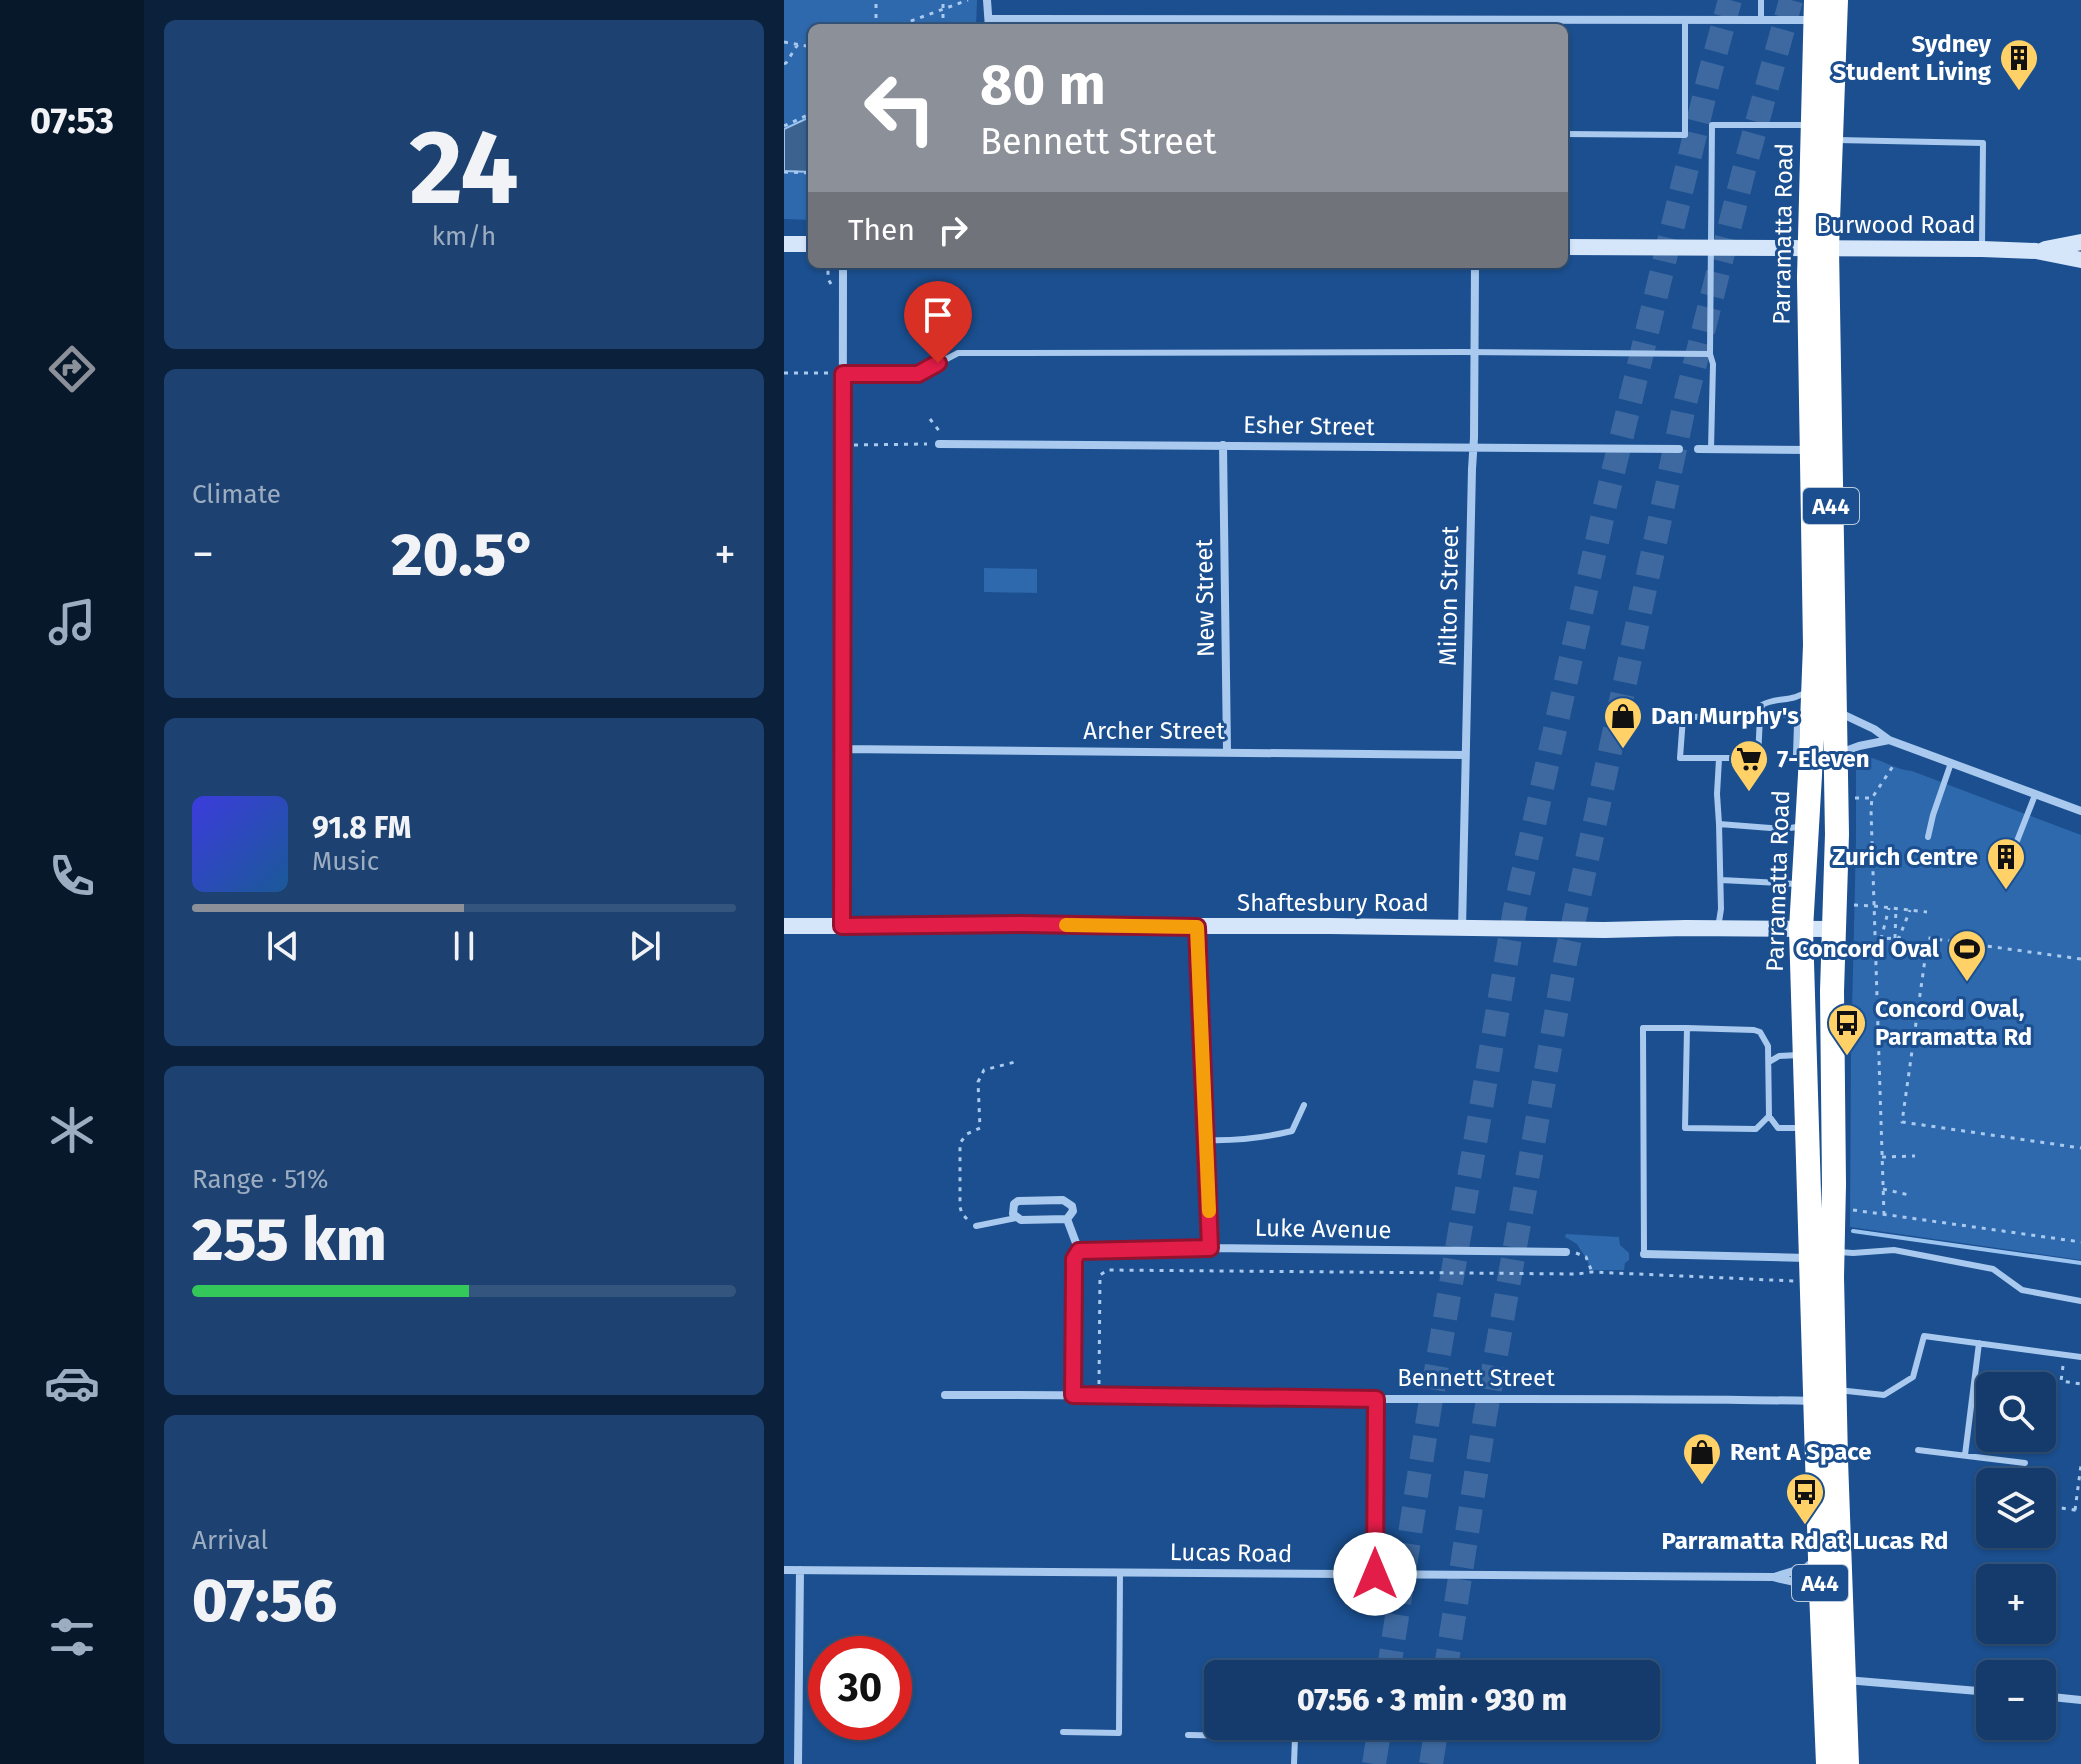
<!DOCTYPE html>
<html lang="en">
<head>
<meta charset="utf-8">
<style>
  :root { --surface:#143b6b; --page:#1d4271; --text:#f1f3f6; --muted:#9dadc1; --line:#33557e; --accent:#8c9099 }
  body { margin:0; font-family:"Fira Sans",sans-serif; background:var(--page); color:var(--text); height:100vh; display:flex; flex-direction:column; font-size:30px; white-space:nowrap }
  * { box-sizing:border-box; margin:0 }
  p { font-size:26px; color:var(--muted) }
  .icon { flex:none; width:44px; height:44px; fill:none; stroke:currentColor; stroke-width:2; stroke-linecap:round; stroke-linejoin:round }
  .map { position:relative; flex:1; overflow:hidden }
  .panel { display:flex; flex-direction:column; gap:20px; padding:20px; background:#0b203b; width:640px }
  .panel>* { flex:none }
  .guide { position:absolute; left:24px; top:24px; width:760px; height:244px; border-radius:12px; box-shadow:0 2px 6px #0004,0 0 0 2px var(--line); background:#8c9099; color:#fff; overflow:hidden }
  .buttons { position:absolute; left:1192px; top:1372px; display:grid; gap:16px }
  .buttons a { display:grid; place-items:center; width:80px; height:80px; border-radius:12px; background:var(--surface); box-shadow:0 2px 6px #0004,0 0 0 2px var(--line); font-size:40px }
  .speed { position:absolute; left:24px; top:1636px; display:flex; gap:16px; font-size:40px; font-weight:700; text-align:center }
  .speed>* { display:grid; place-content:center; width:104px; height:104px; border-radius:50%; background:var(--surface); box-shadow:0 2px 6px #0004,0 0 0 2px var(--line); line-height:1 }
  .speed .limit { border:12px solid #d22; background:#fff; color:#111 }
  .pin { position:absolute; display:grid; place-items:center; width:68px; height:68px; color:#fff; margin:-82px -34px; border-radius:50% 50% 50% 0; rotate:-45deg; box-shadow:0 0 8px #0007 }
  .pin .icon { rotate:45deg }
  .me { position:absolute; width:88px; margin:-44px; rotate:0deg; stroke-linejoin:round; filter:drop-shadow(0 0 6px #0008) }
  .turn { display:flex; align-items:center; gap:28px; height:168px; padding:0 40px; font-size:36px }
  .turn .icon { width:104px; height:104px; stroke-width:2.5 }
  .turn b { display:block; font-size:56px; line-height:68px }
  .then { display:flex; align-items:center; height:76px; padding:0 40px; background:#0003; gap:16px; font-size:30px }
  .big { font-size:60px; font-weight:800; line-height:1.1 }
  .panel .card { flex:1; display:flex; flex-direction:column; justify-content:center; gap:12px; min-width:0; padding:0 28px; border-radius:12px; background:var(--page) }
  .panel .dial { align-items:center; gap:0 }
  .dial b { font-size:104px; line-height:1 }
  .song { display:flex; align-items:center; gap:24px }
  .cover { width:96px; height:96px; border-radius:12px; background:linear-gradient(135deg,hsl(240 70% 55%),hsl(210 70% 35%)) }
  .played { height:8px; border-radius:4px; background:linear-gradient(90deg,var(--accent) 50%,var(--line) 50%) }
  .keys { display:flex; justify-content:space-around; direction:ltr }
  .heat { display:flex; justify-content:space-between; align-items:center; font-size:44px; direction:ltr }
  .charge { height:12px; border-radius:6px; background:linear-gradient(90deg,#34c759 51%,var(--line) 0) }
  .trip { position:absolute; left:420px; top:1660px; width:456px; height:80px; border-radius:12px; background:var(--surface); box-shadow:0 2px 6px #0004,0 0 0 2px var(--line); font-weight:800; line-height:80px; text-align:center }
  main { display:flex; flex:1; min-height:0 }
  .dock { display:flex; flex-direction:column; width:144px; justify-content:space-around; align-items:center; background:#08182b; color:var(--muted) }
  .dock .icon { width:56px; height:56px }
  .dock .active { color:var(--accent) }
  .dock b { font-size:36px; color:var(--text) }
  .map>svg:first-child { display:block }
  .green { fill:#2e69ad }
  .water { fill:#3c6290; stroke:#9cc4f0; stroke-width:2 }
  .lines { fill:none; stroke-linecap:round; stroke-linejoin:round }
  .stream { stroke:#9cc4f0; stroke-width:4 }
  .highway-tunnel { stroke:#3d69a0; stroke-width:24; stroke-dasharray:24 12; stroke-linecap:butt }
  .path { stroke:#a9c9ee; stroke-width:3; stroke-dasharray:4 6; stroke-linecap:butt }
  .lane { stroke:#a9c9ee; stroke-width:6 }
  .street { stroke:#a9c9ee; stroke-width:8 }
  .secondary { stroke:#d6e6fa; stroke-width:16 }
  .highway { stroke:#fff; stroke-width:24 }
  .route-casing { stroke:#92132f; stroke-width:20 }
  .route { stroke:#e11d48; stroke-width:14 }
  .slow { stroke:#f59e0b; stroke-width:14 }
  .labels { text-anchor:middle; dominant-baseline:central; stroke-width:6; stroke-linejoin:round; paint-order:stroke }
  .shield { fill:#1b4f8f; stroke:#bbcadd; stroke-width:2 }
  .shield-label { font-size:22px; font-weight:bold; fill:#fff }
  .poi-label { font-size:24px; font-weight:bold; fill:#fff; stroke:#1b4f8f; text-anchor:start }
  .street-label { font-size:24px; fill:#fff; stroke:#1b4f8f }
</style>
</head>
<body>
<main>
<nav class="dock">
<b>07:53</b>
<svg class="icon active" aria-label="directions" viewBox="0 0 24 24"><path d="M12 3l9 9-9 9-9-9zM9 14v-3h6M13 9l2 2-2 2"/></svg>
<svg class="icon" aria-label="music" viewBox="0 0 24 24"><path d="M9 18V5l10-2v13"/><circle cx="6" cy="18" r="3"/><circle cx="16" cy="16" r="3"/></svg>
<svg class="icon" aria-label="phone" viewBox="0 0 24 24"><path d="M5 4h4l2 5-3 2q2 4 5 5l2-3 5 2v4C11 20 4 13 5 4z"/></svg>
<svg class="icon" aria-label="climate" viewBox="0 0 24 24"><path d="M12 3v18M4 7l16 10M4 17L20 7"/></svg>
<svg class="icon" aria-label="car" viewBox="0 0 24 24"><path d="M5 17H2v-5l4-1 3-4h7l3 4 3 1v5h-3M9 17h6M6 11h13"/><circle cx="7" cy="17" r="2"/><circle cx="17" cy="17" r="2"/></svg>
<svg class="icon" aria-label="filters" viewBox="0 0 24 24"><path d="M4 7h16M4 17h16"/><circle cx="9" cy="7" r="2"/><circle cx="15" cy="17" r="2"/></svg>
</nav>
<section class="panel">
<div class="card dial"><b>24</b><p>km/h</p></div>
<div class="card"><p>Climate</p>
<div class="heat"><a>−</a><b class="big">20.5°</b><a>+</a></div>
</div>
<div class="card">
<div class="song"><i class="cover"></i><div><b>91.8 FM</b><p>Music</p></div></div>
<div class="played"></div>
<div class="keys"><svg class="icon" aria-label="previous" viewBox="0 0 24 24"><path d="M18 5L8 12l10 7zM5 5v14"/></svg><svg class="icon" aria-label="pause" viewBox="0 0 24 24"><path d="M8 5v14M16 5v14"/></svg><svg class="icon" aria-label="next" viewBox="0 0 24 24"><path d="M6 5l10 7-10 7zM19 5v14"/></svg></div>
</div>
<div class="card"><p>Range · 51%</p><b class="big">255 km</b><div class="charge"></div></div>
<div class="card"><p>Arrival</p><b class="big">07:56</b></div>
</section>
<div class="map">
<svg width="1297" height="1764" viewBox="0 0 1297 1764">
  <rect width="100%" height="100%" fill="#1b4f8f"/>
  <path class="green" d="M0,0H193L192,28H28V220L0,219Z
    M200,568L253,569V593L200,592Z
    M1085,757C1100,761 1113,770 1128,771L1297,835V1260L1066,1227L1067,1057L1072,840V766Z
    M782,1234L835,1237L836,1245L845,1253V1260L841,1263L840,1270H805C806,1259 797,1253 793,1244L781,1237Z"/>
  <path class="water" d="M28,116V172L0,171V129Z"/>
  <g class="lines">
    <path class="stream" d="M1069,1231L1297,1263"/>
    <path class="highway-tunnel" d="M604,1674L645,1412L731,909L822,501L926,73L946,0
      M661,1674L701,1417L782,957L900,407L961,166L1007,0
      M590,1764L596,1726
      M647,1764L653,1726"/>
    <path class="path" d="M92,28V0
      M108,28L184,0
      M159,28V0
      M0,42L28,47
      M0,64L2,63L14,44
      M0,126L28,113
      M0,172L28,173
      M47,284L44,279V266H50
      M0,373H44
      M146,419L156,432
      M70,445L143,444
      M1071,798H1088
      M1070,905L1090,906L1143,912
      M1111,938L1112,908
      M1093,939L1115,938L1126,910
      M1097,939L1105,908
      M1297,959L1144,938L1118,1122L1297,1148
      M1098,1157L1131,1156
      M1099,1189L1125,1195
      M1069,1210L1297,1242
      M1100,1215L1087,810L1088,798L1111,763
      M183,1219L178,1214L176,1207V1143L183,1134L196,1128L194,1082L200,1070L231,1062
      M792,1253L802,1257L808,1272
      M1279,1366L1277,1381L1297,1384
      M315,1384L316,1275L324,1270L793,1274L808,1272L1010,1281
      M1258,1505L1297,1511
      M1291,1510L1297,1465"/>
    <path class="lane" d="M977,21V0
      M780,134L901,135V20
      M1053,140L1199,143L1198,246
      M59,374H134L174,353L678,352L926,354
      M927,449L929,364L926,354L928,125H1023
      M935,759L933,794L935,824
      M1017,762L1012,755L1013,724L1006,715C971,713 934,717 899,717L896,758H974L976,716L978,705C992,697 1010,702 1023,691
      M1144,837L1149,815L1167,763
      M1233,841L1251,795
      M937,880L1013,884
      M934,928L937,909L935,824L1000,829L1019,826
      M985,1062L995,1056L1015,1055
      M985,1116L972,1129L901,1128L903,1028L970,1030L976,1032L984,1046L985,1116L994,1128H1018
      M422,1140C452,1141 479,1138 508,1131L520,1105
      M192,1226L232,1218
      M1055,1252L1069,1253L1110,1250L1209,1269L1238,1290L1297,1301
      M860,1254L859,1028H903
      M1054,1390L1100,1395L1129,1377L1140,1336L1297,1357
      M1134,1450L1241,1463
      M1181,1455L1195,1343
      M279,1732L335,1733L336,1572
      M404,1735L511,1737L510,1764"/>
    <path class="street" d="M203,0L205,28
      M205,19L1028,20
      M155,444L895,449
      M439,445L443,751
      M914,449L1027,450
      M1054,712L1090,729L1105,740L1297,811
      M58,749L681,755
      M1056,753L1075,746L1105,740
      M58,926L59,264
      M413,927L426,1248
      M678,929L688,469L690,438L691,264
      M279,1200L288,1206L289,1211L283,1219L237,1220L229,1214L230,1204L234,1201Z
      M283,1219L295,1251
      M860,1254L1023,1258
      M161,1395C305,1394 449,1398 593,1399C739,1399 885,1398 1030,1401
      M289,1395L290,1271V1259L295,1251L426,1248L782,1252
      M0,1570L989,1577C1004,1582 1020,1582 1033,1589
      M591,1574L592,1399
      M990,1577L1023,1567L1032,1559
      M1062,1680L1206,1692
      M1258,1696L1297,1700
      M14,1764L16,1570"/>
    <path class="secondary" d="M0,244H28
      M780,247L1198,249L1252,251L1297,260
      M1261,249L1297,242
      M0,926H546L820,930L902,928L1049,929"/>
    <path class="highway" d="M1032,0L1025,278L1031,645L1026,775L1017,929L1037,1591L1044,1764
      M1052,0L1043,248L1053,834L1048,991L1050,1184L1048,1277L1052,1460L1063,1764"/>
  </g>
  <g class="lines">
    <g class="route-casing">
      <path id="route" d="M154,363L134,374H59L58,926L239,924L413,927L426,1248L295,1251L290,1259V1271L289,1395L592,1399L591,1574"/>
    </g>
    <use href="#route" class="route"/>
    <path class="slow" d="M282,925L413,927L425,1211"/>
  </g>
  <defs>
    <g id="building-pin" transform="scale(2)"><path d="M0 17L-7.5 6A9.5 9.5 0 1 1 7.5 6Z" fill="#ffd166" stroke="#1b4f8f"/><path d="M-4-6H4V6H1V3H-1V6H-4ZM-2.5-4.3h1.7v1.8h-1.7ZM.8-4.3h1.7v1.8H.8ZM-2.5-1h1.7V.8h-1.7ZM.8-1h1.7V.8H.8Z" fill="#111"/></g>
    <g id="shop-pin" transform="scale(2)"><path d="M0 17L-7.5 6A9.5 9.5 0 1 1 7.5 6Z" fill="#ffd166" stroke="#1b4f8f"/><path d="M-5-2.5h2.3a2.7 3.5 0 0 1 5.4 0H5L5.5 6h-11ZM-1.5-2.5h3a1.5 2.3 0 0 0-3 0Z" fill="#111"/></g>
    <g id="supermarket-pin" transform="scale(2)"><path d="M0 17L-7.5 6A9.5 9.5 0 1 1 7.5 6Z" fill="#ffd166" stroke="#1b4f8f"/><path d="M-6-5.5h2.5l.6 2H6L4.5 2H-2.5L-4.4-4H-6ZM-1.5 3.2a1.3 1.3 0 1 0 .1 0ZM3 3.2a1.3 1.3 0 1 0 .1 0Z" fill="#111"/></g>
    <g id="stadium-pin" transform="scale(2)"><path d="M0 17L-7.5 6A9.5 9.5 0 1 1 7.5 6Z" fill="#ffd166" stroke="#1b4f8f"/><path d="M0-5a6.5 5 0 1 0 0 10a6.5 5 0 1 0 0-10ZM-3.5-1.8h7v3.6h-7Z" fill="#111"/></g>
    <g id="bus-pin" transform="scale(2)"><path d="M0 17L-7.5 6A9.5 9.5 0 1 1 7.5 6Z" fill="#ffd166" stroke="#1b4f8f"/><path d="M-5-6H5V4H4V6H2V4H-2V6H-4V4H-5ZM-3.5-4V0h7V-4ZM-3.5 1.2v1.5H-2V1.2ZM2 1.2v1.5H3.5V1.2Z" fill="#111"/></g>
  </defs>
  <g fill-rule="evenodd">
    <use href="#building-pin" x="1235" y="58"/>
    <use href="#shop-pin" x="839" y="716"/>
    <use href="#supermarket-pin" x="965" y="759"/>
    <use href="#building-pin" x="1222" y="857"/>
    <use href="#stadium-pin" x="1183" y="949"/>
    <use href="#bus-pin" x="1063" y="1023"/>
    <use href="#shop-pin" x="918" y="1452"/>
    <use href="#bus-pin" x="1021" y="1492"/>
  </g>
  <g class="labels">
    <g class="shield">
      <rect x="1019" y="488" width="56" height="36" rx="6"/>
      <rect x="1008" y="1565" width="56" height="36" rx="6"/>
    </g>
    <g class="shield-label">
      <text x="1047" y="506">A44</text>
      <text x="1036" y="1583">A44</text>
    </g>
    <g class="poi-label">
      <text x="1207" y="44" text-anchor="end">Sydney<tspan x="1207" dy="28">Student Living</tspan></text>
      <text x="867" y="716">Dan Murphy's</text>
      <text x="993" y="759">7-Eleven</text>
      <text x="1194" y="857" text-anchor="end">Zurich Centre</text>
      <text x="1155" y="949" text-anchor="end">Concord Oval</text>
      <text x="1091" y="1009">Concord Oval,<tspan x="1091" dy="28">Parramatta Rd</tspan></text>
      <text x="946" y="1452">Rent A Space</text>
      <text x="1021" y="1541" text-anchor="middle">Parramatta Rd at Lucas Rd</text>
    </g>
    <g class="street-label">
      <text x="1112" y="225">Burwood Road</text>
      <text transform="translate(999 234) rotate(-89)">Parramatta Road</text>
      <text transform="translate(525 426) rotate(1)">Esher Street</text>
      <text transform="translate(665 596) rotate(-89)">Milton Street</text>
      <text transform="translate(421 598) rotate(-91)">New Street</text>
      <text x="370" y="731">Archer Street</text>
      <text transform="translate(994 881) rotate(-88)">Parramatta Road</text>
      <text x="549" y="903">Shaftesbury Road</text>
      <text transform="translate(539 1229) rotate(1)">Luke Avenue</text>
      <text x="692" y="1378">Bennett Street</text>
      <text transform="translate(447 1553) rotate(1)">Lucas Road</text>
    </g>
  </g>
</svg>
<div class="buttons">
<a><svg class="icon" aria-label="search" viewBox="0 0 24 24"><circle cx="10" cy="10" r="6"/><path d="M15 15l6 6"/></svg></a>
<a><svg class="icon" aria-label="layers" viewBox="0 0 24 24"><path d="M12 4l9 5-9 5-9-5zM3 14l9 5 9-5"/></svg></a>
<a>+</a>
<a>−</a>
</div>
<div class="speed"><div class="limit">30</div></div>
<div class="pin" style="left:154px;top:363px;background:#d93025"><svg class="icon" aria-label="arrive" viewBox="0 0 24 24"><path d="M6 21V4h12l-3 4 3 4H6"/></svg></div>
<svg class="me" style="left:591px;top:1574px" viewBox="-20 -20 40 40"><circle r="19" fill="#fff"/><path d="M0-13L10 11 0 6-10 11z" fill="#e11d48"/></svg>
<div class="trip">07:56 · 3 min · 930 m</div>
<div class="guide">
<div class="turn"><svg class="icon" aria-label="left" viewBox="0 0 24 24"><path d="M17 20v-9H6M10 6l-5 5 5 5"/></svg><div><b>80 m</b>Bennett Street</div></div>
<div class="then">Then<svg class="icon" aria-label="right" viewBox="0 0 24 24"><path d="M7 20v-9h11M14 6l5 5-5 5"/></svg></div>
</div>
</div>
</main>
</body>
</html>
